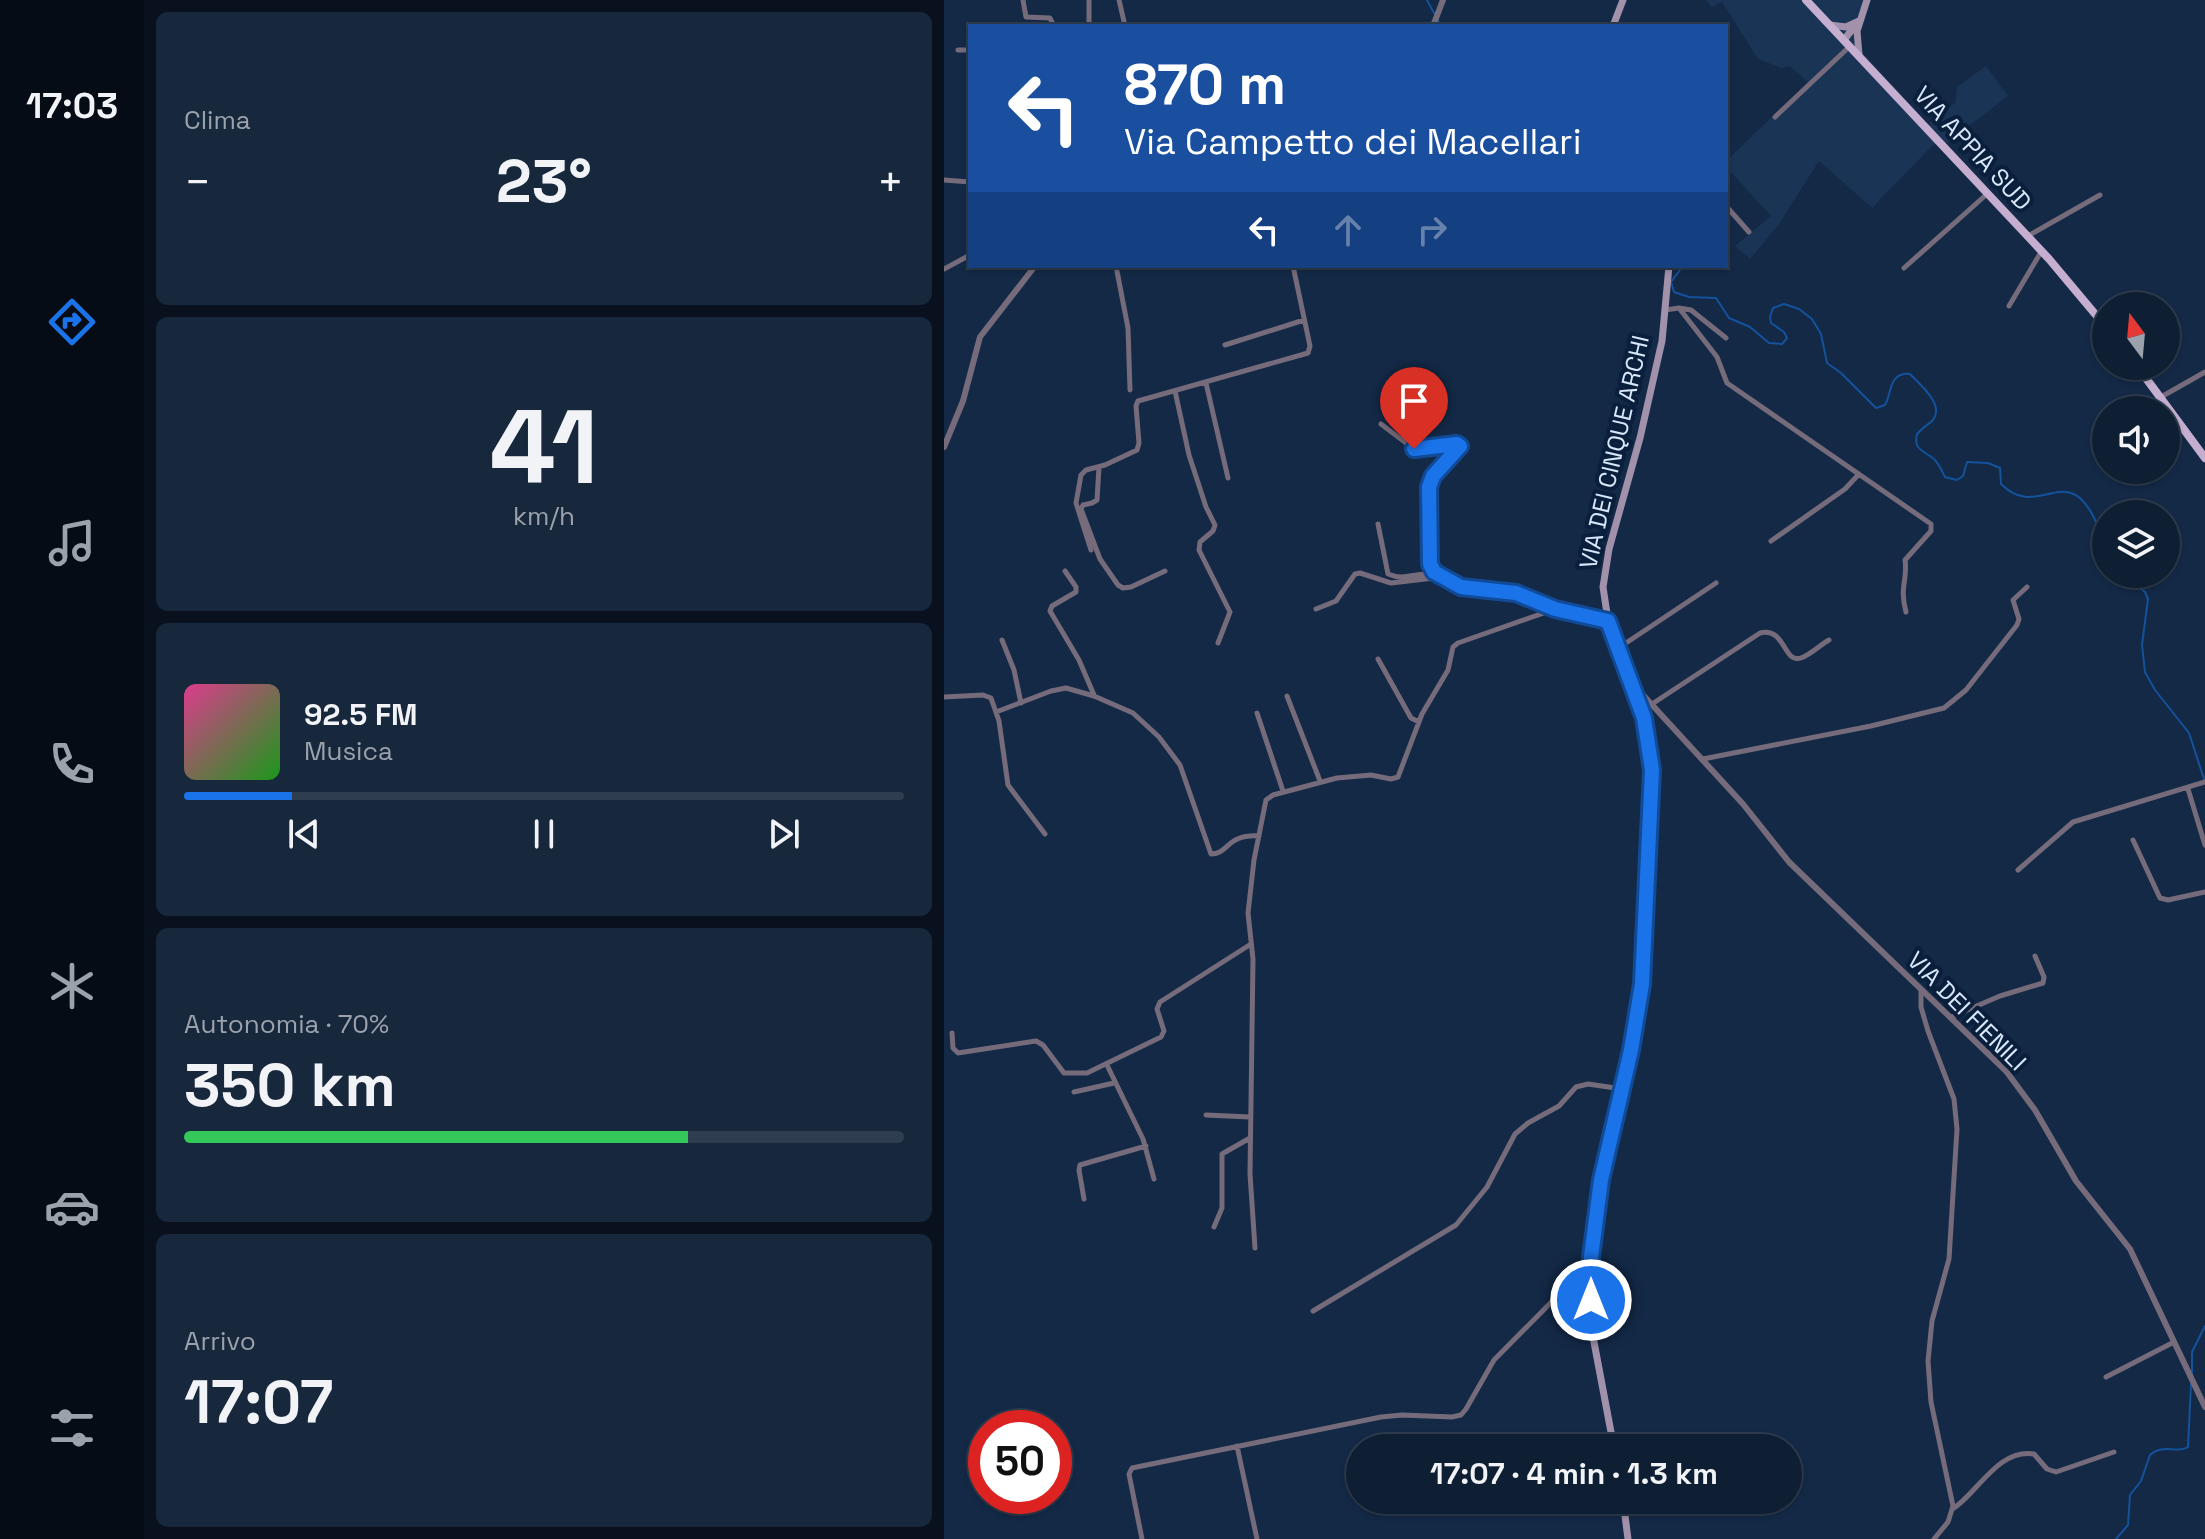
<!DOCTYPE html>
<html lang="it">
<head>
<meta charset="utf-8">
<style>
  :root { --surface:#0e1f34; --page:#17273c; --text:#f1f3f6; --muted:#9ba2ac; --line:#2e3d4f; --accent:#1a73e8 }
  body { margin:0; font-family:"Space Grotesk",sans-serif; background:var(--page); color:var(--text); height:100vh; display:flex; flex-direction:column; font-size:30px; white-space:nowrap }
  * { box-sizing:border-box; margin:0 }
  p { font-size:26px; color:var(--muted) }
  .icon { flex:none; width:44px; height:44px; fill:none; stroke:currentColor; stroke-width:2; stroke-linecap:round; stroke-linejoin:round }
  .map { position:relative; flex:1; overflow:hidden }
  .details { display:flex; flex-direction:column; gap:12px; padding:12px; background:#08111d; width:800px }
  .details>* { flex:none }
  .hud { position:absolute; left:24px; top:24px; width:760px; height:244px; border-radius:0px; box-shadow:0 2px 6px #0004,0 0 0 2px var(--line); background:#1a4fa0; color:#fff; overflow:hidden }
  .needle { width:52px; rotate:344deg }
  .buttons { position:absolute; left:1148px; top:292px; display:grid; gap:16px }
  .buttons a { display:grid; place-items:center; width:88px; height:88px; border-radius:50%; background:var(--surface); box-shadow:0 2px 6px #0004,0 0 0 2px var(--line); font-size:40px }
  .speed { position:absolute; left:24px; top:1410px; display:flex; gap:16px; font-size:40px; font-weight:700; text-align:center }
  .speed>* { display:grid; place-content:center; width:104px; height:104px; border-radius:50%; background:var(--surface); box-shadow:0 2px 6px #0004,0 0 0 2px var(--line); line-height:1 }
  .speed .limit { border:12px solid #d22; background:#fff; color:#111 }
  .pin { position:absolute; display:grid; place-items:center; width:68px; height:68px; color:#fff; margin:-82px -34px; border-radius:50% 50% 50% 0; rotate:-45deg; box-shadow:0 0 8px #0007 }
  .pin .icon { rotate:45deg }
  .me { position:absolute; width:88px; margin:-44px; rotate:0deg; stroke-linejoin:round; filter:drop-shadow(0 0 6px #0008) }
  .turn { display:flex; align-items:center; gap:28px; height:168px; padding:0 24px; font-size:36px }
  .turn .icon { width:104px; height:104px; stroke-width:2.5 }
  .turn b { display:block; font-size:56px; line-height:68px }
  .lanes { display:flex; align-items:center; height:76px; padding:0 24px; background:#0003; justify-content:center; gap:40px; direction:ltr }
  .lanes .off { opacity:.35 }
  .big { font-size:60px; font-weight:700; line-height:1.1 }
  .details .tile { flex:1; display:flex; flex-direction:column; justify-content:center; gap:12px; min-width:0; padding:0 28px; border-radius:12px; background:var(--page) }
  .details .dial { align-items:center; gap:0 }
  .dial b { font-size:104px; line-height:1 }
  .song { display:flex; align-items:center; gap:24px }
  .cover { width:96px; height:96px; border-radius:12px; background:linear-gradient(135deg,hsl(330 70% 55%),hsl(120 70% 35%)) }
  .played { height:8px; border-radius:4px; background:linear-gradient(90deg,var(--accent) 15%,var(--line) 15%) }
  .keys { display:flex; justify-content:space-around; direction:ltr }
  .heat { display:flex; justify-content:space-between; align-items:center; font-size:44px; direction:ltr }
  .charge { height:12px; border-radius:6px; background:linear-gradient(90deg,#34c759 70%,var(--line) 0) }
  .trip { position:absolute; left:402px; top:1434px; width:456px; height:80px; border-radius:40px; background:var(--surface); box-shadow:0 2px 6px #0004,0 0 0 2px var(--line); font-weight:700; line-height:80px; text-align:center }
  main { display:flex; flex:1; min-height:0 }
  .dock { display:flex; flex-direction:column; width:144px; justify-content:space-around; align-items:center; background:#060c15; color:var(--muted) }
  .dock .icon { width:56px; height:56px }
  .dock .selected { color:var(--accent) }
  .dock b { font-size:36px; color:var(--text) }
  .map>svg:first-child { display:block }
  .built { fill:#193455 }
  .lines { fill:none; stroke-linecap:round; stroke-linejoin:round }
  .stream { stroke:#14529c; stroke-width:2 }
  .minor { stroke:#766b7b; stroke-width:5 }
  .tertiary { stroke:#766b7b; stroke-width:6 }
  .secondary { stroke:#a291aa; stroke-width:7 }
  .primary { stroke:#c5aecf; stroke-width:8 }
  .route-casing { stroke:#114b97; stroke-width:20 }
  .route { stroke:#1a73e8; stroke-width:14 }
  .labels { text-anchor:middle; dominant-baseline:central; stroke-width:8; stroke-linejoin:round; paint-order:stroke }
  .street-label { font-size:24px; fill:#d9e8fb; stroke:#091f3b }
</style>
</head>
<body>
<main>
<nav class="dock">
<b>17:03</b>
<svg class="icon selected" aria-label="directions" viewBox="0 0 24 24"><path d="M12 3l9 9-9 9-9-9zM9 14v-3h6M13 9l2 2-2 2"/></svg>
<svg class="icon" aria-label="music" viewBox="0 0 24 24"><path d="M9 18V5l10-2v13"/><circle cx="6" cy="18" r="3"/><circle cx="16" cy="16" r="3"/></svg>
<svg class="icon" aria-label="phone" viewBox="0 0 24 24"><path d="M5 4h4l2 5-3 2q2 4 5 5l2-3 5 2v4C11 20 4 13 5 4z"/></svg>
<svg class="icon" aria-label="climate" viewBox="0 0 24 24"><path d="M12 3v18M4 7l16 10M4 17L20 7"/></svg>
<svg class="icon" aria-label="car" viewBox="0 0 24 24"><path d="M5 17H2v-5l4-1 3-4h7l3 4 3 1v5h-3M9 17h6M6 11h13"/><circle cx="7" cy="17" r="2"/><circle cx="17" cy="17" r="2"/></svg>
<svg class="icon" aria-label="filters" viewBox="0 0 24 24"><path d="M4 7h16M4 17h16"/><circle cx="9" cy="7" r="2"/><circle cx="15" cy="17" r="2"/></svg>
</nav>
<section class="details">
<div class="tile"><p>Clima</p>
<div class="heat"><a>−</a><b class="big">23°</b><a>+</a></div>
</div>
<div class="tile dial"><b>41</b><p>km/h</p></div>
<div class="tile">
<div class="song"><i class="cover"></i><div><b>92.5 FM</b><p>Musica</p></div></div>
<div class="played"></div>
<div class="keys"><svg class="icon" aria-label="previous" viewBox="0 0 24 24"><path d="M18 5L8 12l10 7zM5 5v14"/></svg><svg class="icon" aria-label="pause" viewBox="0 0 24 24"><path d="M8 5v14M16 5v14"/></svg><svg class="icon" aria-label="next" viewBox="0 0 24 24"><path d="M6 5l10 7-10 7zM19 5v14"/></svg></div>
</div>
<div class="tile"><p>Autonomia · 70%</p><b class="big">350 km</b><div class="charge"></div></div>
<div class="tile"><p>Arrivo</p><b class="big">17:07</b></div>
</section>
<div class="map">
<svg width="1261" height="1539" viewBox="0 0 1261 1539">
  <rect width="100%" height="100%" fill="#132946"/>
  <path class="built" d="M762,0H927L915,39L918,52L984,124L1011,103L1013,87L1042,66L1064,96L1003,143L989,145L928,208L875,161L835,224L806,259L791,246L827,216L782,167V161L864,82L846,66L837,68L814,59L778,2L767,7Z"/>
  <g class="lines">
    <path class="stream" d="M483,0L490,13
      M493,19L497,26
      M739,266L727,282L730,292L745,297L772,298L785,318L806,327L825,343L838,344L843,338L840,332L827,323L826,317L829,308L840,304L855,309L868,319L877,334L883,363L897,373L932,408L941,405C948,392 945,372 966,374C975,384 1001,404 989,420C984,425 978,428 973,434C969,450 979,450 990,459C995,464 998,471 1001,477L1013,480L1019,476L1023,462L1044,463L1056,468L1057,484C1088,515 1112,478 1136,498C1149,510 1154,528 1162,543
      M1179,574L1201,592L1204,599L1198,645L1201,672L1211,690L1245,733L1260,779
      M1248,1374V1352L1261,1326
      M1172,1539L1184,1525L1186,1495L1197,1481L1206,1455C1219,1443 1232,1454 1244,1447L1247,1384"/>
    <path class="minor" d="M79,0L82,17L106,18L110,26
      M145,0V26
      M175,0L181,26
      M14,50H26
      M831,117L905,47
      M0,180L26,182
      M782,206L805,232
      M1084,236L1156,195
      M172,266L184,328L186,390
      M960,268L1043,194
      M0,269L26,255
      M1065,306L1097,252
      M735,308L747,310L782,338
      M721,310L735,308L773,357L783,383L987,524V531L961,560C964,580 955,587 962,612
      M281,345L360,320
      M262,383L284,478
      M231,391L245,455L262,507L271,525L269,531L256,542L255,550L286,612L274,643
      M1217,397L1261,372
      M437,424L470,449L516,445L489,476L485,487L486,564L490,572
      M155,467L153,500L148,503L139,505L137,509L156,559L174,585L179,588L187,587L221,571
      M434,524L444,574C467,584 476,564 505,582
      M827,541L901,489L915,474
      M147,550L132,503L137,475L142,470L161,465L193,450L195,443L192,406L194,401L364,353L366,346L349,266
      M121,571L132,587V592L108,606L106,611L135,660L150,695
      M372,609L392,601L411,574L416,573L447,583L490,578L511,587L576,594L610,608
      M58,640L70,670L77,703
      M673,649L772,583
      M434,659L467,718L475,722
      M343,696L376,781
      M0,697L39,695L47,698L55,721L64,785L101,834
      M708,704L816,633C842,627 839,664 857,658C866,655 876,645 885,640
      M52,712L107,691L122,688L150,696L189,713L215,737L236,765L267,854C285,854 282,834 315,836
      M313,713L339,791
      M759,759L927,726L1000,708L1022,690L1073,625L1075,619L1069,600L1083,587
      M1244,789L1261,845
      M1189,840L1216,898L1224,900L1261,892
      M1074,870L1129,822L1261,782
      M977,990V1007L984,1031L1010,1099L1013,1129L1005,1259L988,1321L984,1361L987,1402L1009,1506L1004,1522L990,1539
      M1007,1017L1056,996L1099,983L1100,977L1091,956
      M8,1033L9,1048L14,1053L92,1041L99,1045L120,1073H143L217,1037L220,1031L213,1009L216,1002L307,944
      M163,1065L199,1139L210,1179
      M130,1092L170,1083
      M262,1115L306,1117
      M140,1199L135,1170L136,1165L202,1146
      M270,1227L278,1208V1154L306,1138
      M311,1248L306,1174L309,959L304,913L310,860L322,800L329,795L393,778L427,775L447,779L454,777L478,714L504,670L509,647L514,643L611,609L664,621
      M369,1311L512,1225L543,1187L571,1134L584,1123L615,1106L632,1087L644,1084L678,1089
      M1162,1377L1230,1342
      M293,1446L313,1539
      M1010,1508C1034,1492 1055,1448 1090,1454L1103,1469L1112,1472L1170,1452
      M198,1539L185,1474L188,1468L437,1417L458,1415L508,1417L517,1415L522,1409L550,1360L646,1263"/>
    <path class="tertiary" d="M489,26L499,0
      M0,447L19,401L36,337L91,266
      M688,683L799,804L845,862L1062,1071L1091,1110L1132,1181L1186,1249L1261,1407"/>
    <path class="secondary" d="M886,25L902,27L915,21
      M669,26L679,0
      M900,40L913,23
      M915,55L913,31L923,0
      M670,1448L650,1342L647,1263L657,1180L685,1057L698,989L708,767L700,718L665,627L659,587L665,549L696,438L718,341L725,266
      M679,1500L684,1539"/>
    <path class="primary" d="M862,0L1105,259L1162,327
      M1193,366L1261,458"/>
  </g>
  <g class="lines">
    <g class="route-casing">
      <path id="route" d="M470,449L513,444L516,446L489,476L485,487L486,564L490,572L517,587L572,593L611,609L664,621L700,718L708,770L698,984L687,1050L657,1180L647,1257V1300"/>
    </g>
    <use href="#route" class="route"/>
  </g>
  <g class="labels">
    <g class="street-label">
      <text transform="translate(1029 148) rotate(47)">VIA APPIA SUD</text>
      <text transform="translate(670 452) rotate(-77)">VIA DEI CINQUE ARCHI</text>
      <text transform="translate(1023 1011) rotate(45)">VIA DEI FIENILI</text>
    </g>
  </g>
</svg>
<div class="buttons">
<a><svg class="needle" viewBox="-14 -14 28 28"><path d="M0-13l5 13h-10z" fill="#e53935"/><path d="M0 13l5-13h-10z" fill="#9ba2ac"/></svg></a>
<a><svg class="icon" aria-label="sound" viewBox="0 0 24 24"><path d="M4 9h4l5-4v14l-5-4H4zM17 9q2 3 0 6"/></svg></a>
<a><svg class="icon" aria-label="layers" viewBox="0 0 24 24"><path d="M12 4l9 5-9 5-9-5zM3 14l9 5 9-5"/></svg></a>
</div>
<div class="speed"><div class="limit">50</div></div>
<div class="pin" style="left:470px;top:449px;background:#d93025"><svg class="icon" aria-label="arrive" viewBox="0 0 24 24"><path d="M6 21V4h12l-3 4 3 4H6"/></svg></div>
<svg class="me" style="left:647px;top:1300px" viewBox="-20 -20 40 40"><circle r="17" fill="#1a73e8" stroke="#fff" stroke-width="3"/><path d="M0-11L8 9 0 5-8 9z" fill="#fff"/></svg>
<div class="trip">17:07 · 4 min · 1.3 km</div>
<div class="hud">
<div class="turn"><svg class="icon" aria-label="left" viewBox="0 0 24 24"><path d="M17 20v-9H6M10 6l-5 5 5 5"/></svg><div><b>870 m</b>Via Campetto dei Macellari</div></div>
<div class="lanes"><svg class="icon" aria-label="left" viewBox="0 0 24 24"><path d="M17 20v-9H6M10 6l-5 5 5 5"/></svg><svg class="icon off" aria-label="ahead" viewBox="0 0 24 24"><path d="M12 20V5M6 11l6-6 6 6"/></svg><svg class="icon off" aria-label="right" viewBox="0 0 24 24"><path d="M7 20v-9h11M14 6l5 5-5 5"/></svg></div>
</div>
</div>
</main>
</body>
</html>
